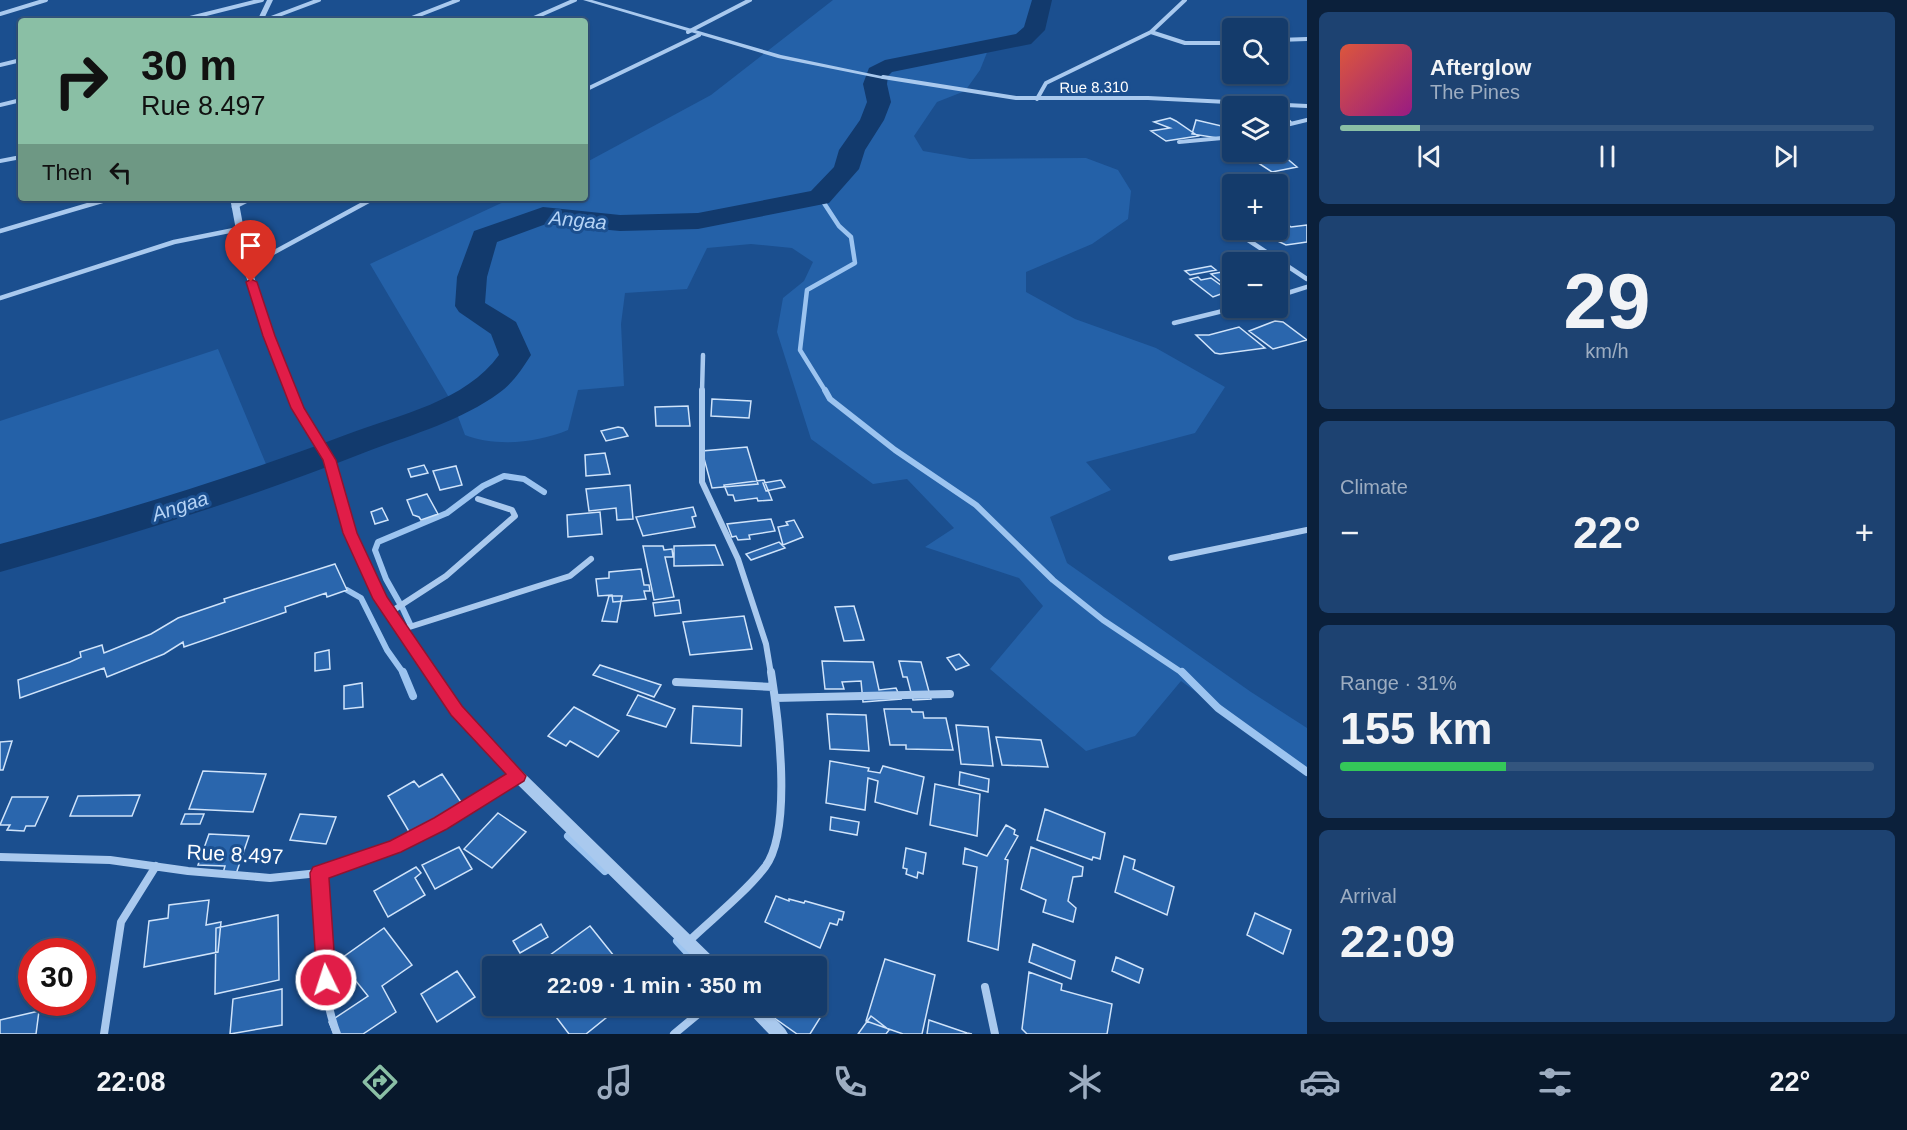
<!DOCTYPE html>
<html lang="en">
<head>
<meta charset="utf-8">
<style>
  :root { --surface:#143b6b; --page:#1d4271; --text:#f1f3f6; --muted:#9dadc1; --line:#33557e; --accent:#8abfa5 }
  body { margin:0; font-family:Helvetica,sans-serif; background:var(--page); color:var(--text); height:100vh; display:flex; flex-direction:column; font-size:22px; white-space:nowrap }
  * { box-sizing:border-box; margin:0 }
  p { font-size:20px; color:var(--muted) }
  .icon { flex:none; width:33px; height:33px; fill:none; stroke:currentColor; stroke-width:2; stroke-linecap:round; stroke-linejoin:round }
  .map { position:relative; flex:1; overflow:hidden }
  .details { display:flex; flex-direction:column; gap:12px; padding:12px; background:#0b203b; width:600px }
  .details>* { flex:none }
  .banner { position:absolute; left:18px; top:18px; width:570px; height:183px; border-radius:6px; box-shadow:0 2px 4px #0004,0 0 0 2px var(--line); background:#8abfa5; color:#111; overflow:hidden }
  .tools { position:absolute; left:1222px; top:18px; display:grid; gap:12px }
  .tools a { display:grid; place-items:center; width:66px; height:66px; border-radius:6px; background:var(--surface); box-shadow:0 2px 4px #0004,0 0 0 2px var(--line); font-size:30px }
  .speed { position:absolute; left:18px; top:938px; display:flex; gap:12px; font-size:30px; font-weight:700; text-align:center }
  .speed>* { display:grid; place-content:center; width:78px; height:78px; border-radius:50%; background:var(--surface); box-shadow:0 2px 4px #0004,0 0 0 2px var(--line); line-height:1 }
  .speed .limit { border:9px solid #d22; background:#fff; color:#111 }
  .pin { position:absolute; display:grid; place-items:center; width:51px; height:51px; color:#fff; margin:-62px -26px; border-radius:50% 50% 50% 0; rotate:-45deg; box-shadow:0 0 6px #0007 }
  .pin .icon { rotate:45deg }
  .me { position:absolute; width:66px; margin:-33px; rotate:356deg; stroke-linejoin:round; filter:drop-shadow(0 0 4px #0008) }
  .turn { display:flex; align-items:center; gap:21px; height:126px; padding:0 24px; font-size:27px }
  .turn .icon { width:78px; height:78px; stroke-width:2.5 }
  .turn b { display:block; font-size:42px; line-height:51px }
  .then { display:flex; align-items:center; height:57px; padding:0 24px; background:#0003; gap:12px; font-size:22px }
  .big { font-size:45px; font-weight:700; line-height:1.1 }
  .details .card { flex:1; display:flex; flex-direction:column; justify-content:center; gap:9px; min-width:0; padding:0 21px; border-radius:9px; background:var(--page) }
  .details .dial { align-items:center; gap:0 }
  .dial b { font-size:78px; line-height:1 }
  .song { display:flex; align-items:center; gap:18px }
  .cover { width:72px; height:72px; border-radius:9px; background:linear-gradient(135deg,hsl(10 70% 55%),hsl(310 70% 35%)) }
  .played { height:6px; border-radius:3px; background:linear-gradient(90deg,var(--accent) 15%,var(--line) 15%) }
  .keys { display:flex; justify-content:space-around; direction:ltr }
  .heat { display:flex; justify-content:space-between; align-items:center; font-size:33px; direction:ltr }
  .charge { height:9px; border-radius:4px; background:linear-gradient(90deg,#34c759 31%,var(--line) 0) }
  .trip { position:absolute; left:482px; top:956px; width:345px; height:60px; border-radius:6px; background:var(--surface); box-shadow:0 2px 4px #0004,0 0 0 2px var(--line); font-weight:700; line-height:60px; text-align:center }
  .tab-bar { display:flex; height:96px; justify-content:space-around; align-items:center; background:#08182b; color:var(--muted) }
  .tab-bar .icon { width:42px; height:42px }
  .tab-bar .selected { color:var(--accent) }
  .tab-bar b { font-size:27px; color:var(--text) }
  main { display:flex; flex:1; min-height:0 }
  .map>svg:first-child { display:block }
  .green { fill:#2461a8 }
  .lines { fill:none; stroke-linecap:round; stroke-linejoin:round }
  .stream-far2 { stroke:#9cc4f0; stroke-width:4.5 }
  .stream-far1 { stroke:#9cc4f0; stroke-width:6 }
  .stream { stroke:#9cc4f0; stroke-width:8 }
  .river { fill:#123a6d; fill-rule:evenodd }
  .building { fill:#2a66ad; stroke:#cfe3fa; stroke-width:1.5 }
  .minor-far3 { stroke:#a9c9ee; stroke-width:4 }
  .minor-far2 { stroke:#a9c9ee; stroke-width:4.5 }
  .minor-far1 { stroke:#a9c9ee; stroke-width:6 }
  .minor { stroke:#a9c9ee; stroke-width:8 }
  .tertiary { fill:#a9c9ee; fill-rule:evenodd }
  .route { fill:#e11d48; stroke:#92132f; stroke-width:1.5 }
  .labels { text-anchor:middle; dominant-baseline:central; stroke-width:6; stroke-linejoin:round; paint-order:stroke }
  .far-street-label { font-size:15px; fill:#fff; stroke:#1b4f8f }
  .water-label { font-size:20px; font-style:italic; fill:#b5d3f5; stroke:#1b4f8f }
  .near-street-label { font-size:21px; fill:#fff; stroke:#1b4f8f }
</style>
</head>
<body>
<main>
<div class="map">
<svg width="1307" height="1034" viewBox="0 0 1307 1034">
  <rect width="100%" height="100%" fill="#1b4f8f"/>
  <path class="green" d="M833,0H1042L1031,34L1023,39L990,45L980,70L965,91L937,102L914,136L923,151L970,159L1086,158L1118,170L1131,191L1128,219L1092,244L1026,272V292L1075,319L1156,348L1225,387L1195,433L1086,462L1111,490L1050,517L1067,563L1251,692L1307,728V772L1181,681L1135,736L1086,751L990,669L1043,606L1019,578L925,547L954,528L907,479L873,484L811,439L777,332L783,298L804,281L813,262L792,248L751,244L707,248L687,289L625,293L621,324L624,386L578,390L568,430C537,443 496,447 465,435L454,406L370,264L512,198H585V163L711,95Z
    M218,349L271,476C181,504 91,533 0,558V421Z"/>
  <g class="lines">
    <path class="stream-far2" d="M820,197L839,226L851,237L855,263L807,290L800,350L826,392"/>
    <path class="stream-far1" d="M825,390L830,399L895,450L976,505L1053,580L1103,620L1184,674
      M347,590L361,598L387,650L404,674
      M399,602L386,579L375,550L378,542L447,513L483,486L504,476L524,479L544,492
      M402,607L410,624"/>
    <path class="stream" d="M403,672L413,696
      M1182,672L1218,708L1307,772
      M568,836L605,871
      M677,941L700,966"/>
    <path class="river" d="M1032,0H1052L1045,30L1031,44L892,72L888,76L887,84L891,102L884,120L865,150L859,169L829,203L698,229L620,231L546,224L497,242L487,277L485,303L516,322L531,355C522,369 513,383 499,393C462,420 414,434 371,450C250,498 125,537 0,572V544C117,513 234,477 348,434C399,415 466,401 499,355L491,334L459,312L455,306L457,277L474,231L543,207L620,215L698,213L811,191L834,167L839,150L860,120L867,102L863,84L869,68L885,60L1016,34L1024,27Z"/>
  </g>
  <path class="building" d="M1283,113L1292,123L1278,124V114Z
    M1170,118L1176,121L1198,136L1166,141L1151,131L1170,128L1154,122Z
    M1196,120L1226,127L1224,139L1192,134Z
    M1278,151L1297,167L1272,172L1243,153Z
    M1286,223L1291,227L1307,225V242L1286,245L1269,237L1272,236L1265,231L1284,227L1280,225Z
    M1211,266L1216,270L1190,275L1185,271Z
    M1222,272L1233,281V291L1211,274Z
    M1198,277L1201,280L1211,278L1229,291L1213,297L1190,279Z
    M1275,321L1283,322L1307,340L1273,349L1249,331Z
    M1239,327L1265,348L1220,354L1215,353L1196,335H1209Z
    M712,399L751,401L749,418L711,416Z
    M688,406L690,426H656L655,407Z
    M618,427L623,428L628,436L606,441L601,431Z
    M747,447L758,484L712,488L702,451Z
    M605,453L610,474L586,476L585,455Z
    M424,465L428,473L411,477L408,469Z
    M456,466L462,485L440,490L433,471Z
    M764,480L772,500L758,501L757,498L735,501L733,495H728L724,485Z
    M781,480L785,487L766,491L763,483Z
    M630,485L633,519L617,520L616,508L589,511L586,489Z
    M427,494L438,514L421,520L419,517L413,515L407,500Z
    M693,507L696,516L692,517L695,527L643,536L636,517Z
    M382,508L388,520L375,524L371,512Z
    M600,512L602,534L568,537L567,515Z
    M771,519L775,531L749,535L750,539L738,540L736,536L732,537L727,524Z
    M794,520L803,537L783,545L778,527L788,525L786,522Z
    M779,542L785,548L751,560L746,554Z
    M715,545L723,565L674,566V546Z
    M643,546H663L664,550L672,549L673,557H665L674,597L654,600Z
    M335,564L347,590L327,597L326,593L285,607L286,612L184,647L183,642L164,654L107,677L104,668L20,698L18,680L70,662L81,657L80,652L102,645L104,653L151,634L178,618L225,602L224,599Z
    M641,569L644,585H649L650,591H644L646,599L613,602L612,595L598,596L596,579L609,578V572Z
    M609,596H622L617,622L602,621Z
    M679,600L681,613L655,616L653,603Z
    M854,606L864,640L844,641L835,607Z
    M744,616L752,649L690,655L683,622Z
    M329,650L330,669L315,671V653Z
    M959,654L969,665L956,670L947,658Z
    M822,661L873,662L879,690L896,688L901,699L863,702L861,681L842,682L844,689H825Z
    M899,661L921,662L931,699L913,700L907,677H903Z
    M600,665L661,685L654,697L593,675Z
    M362,683L363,707L344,709V686Z
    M638,695L675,709L666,727L627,715Z
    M693,706L742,709L741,746L691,743Z
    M574,707L619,731L598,757L570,741L566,746L548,736Z
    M884,709H911L912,712H923L924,718H946L953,750L906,749V745H890Z
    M827,714L866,715L869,751L830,749Z
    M956,725L988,727L993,766L961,764Z
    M996,737L1041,740L1048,767L1002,765Z
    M12,741L3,770H0V742Z
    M830,761L869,768L868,771L880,773L883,766L924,777L917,814L875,802L878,781L868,778L865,810L826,803Z
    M203,771L266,774L253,812L189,809Z
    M960,772L989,779L988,792L959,785Z
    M442,774L463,805L411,835L388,796L414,781L419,787Z
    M935,784L980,794L977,836L930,825Z
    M140,795L132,816H70L78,796Z
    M12,797H48L35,826H26L24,831L7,830L10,825H0Z
    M1045,809L1105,833L1100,859L1093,857L1092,860L1037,840Z
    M498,813L526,832L492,868L464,849Z
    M185,814H204L200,824H181Z
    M300,814L336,817L326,844L290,840Z
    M831,817L859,822L857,835L830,830Z
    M1006,825L1015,830L1014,834L1018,836L1005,859L1008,860L998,950L968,941L977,867L963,864L965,848L987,856Z
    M209,834L249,836L236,874L223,873L225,866L198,865Z
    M459,847L472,869L435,889L422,865Z
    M1031,847L1083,867L1082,876L1073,877L1068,901L1076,908L1073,922L1043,912L1046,900L1021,889Z
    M906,848L926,853L923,874L918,872L917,878L906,874L907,869L903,868Z
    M1124,856L1135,860L1133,869L1174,887L1167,915L1115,892Z
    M416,867L421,873L415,878L425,895L388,917L374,891Z
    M776,896L789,901V899L804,903L805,901L844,912L842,920L839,919L837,925L830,923L820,948L765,922Z
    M209,900L206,925L221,922L218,952L144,967L149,921L168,918L169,905Z
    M1255,913L1291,930L1283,954L1247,935Z
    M278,915L279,980L215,994L216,928Z
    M541,924L548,937L520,953L513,941Z
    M590,926L622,966H535Z
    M384,928L412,965L382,986L396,1012L363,1034H334L329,1022L368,996L339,960Z
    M1033,944L1075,961L1071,979L1029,962Z
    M1116,957L1143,969L1139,983L1112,971Z
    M885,959L935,975L922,1034H903L866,1021Z
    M457,971L475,997L437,1022L421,994Z
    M1029,972L1062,984L1061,990L1112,1004L1107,1034H1027L1022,1029Z
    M282,989V1025L230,1034L233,999Z
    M816,997L828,1005L810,1034H797L773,1017L781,1005H816Z
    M547,1005H622L586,1034H569Z
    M39,1011L36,1034H0V1020Z
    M871,1016L889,1030L886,1034H858Z
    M929,1020L967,1033L972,1034H927Z"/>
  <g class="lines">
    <path class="minor-far3" d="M1185,0L1151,32L1185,43H1233
      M0,14L46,0
      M178,21L262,0
      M263,21L319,0
      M404,21L458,0
      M527,21L575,0
      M688,32L750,0
      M1278,40L1307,39
      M0,65L21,60
      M883,77L1016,98H1148L1307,106
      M585,90L699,35
      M1037,99L1046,83L1151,32
      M0,105L21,100
      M1278,127L1307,120
      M1179,142L1233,137
      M0,161L21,157"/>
    <path class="minor-far2" d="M234,207L252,198
      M1233,230L1307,279
      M0,231L112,198
      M247,267L374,198
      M1278,296L1307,287
      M0,298L174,242L239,229
      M1174,323L1235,308
      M702,392L703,355"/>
    <path class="minor-far1" d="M702,390V482L738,559L766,644L771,674
      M1171,558L1307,530
      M389,613L446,576L515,516L512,510L478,499
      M400,630L570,576L591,559"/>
    <path class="minor" d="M676,682L773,687
      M775,698L950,694
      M0,857L110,860L188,871L270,878L319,873L395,847L441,823L518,776
      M319,873C322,926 318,984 337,1034
      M689,941C713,918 745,893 765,867C793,830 778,716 771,672
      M985,987L995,1034
      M104,1034L121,922L156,866
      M674,1034L709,1005"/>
    <path class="tertiary" d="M267,0H273L263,21H257Z
      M583,0H592L781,55L886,77L883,79L778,58Z
      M230,198H238L251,267L273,336L303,408L335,460L355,533L385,597L461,707L523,772L717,961L719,966H702L513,780L453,713L376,602L345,533L325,460L293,408L265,336L243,267Z
      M743,1005H762L785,1029L788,1034H769L746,1010Z"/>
  </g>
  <path class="route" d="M251,279L257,282L275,336L304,408L336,460L357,533L387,597L462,706L526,776L524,781L447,829L401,852L329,878L336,980L333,986L326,989L320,986L317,980L310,873L313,867L390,841L434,818L506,774L451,715L373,599L343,533L323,460L291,408L263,336L246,282Z"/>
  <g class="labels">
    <g class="far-street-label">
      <text transform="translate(1094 87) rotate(-1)">Rue 8.310</text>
    </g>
    <g class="water-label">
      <text transform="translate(578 220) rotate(5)">Angaa</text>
      <text transform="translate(180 506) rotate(-18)">Angaa</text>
    </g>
    <g class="near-street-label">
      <text transform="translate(235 854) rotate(3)">Rue 8.497</text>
    </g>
  </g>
</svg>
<div class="tools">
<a><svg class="icon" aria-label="search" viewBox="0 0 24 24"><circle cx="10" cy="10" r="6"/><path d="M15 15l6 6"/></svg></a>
<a><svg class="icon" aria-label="layers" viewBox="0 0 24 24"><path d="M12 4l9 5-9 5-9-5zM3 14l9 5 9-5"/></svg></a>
<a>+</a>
<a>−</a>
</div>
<div class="speed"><div class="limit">30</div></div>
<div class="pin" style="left:251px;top:282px;background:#d93025"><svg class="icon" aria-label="arrive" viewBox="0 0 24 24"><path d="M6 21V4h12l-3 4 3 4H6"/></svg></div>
<svg class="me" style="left:326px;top:980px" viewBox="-20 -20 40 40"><circle r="17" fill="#e11d48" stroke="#fff" stroke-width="3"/><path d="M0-11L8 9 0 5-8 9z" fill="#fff"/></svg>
<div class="trip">22:09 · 1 min · 350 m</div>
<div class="banner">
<div class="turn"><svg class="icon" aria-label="right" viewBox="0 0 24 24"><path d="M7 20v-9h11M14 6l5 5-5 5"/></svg><div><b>30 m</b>Rue 8.497</div></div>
<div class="then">Then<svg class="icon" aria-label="left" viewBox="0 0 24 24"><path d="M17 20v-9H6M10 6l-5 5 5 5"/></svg></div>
</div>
</div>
<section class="details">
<div class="card">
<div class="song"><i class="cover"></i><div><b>Afterglow</b><p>The Pines</p></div></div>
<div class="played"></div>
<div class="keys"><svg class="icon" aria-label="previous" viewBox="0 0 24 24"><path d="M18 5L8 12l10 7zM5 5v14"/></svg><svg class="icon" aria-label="pause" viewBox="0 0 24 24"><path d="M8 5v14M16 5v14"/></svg><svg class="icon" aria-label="next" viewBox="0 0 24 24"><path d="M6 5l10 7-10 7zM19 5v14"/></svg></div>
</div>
<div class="card dial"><b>29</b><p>km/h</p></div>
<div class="card"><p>Climate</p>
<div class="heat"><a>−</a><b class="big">22°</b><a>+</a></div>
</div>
<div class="card"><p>Range · 31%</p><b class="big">155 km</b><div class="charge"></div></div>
<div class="card"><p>Arrival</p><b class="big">22:09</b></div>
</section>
</main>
<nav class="tab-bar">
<b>22:08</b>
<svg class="icon selected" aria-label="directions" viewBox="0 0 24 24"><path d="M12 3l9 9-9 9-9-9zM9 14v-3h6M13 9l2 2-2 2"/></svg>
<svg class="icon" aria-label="music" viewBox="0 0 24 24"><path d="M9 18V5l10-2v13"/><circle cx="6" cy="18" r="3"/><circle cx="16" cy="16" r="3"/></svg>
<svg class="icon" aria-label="phone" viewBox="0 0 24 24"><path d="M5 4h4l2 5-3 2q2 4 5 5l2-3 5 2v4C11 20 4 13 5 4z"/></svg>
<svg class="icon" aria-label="climate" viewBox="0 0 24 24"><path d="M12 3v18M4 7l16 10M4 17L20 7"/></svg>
<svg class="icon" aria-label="car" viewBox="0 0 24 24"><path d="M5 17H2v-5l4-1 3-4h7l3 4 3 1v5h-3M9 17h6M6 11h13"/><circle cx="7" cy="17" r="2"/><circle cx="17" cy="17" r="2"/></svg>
<svg class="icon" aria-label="filters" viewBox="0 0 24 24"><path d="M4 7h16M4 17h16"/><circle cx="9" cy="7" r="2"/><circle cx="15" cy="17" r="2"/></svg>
<b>22°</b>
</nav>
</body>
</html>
